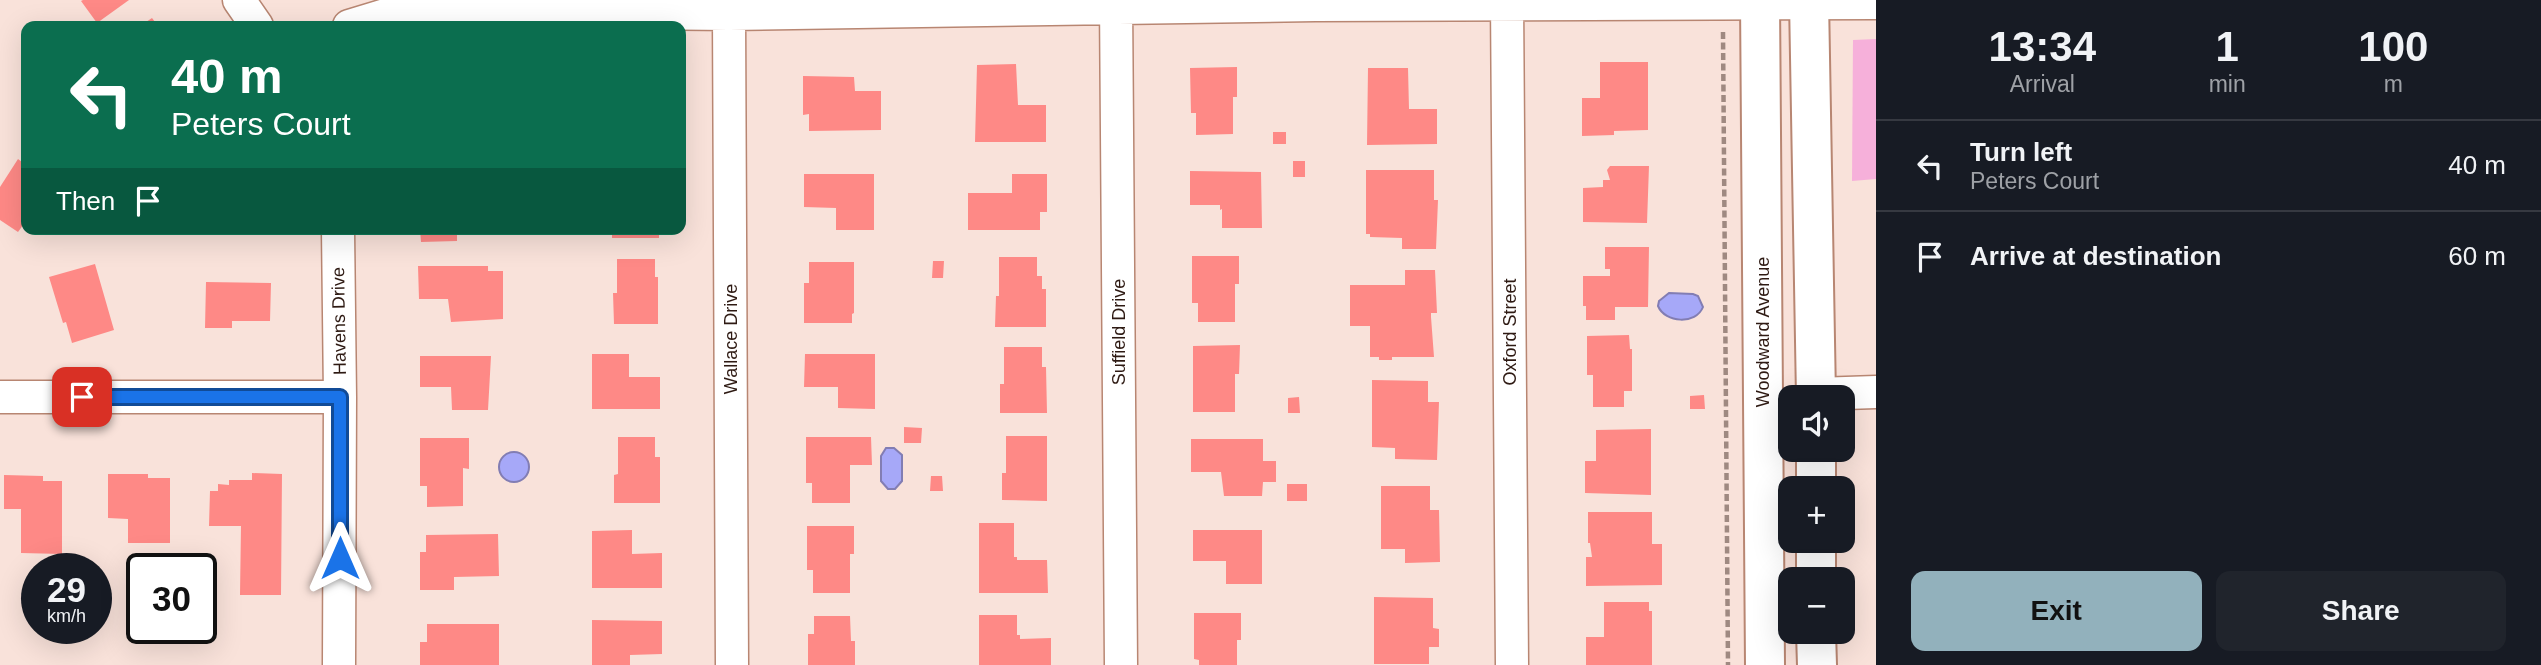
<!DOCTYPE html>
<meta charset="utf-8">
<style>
:root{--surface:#171b24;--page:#20242c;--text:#f1f3f6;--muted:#9ea1a6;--line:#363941;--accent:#92b1bc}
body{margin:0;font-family:Helvetica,sans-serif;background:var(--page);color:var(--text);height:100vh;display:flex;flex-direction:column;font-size:26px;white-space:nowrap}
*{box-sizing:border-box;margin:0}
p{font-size:23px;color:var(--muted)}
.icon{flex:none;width:38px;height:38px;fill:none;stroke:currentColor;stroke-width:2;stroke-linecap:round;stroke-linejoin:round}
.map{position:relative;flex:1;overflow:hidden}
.sheet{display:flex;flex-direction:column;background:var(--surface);width:665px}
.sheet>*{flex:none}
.guide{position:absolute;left:21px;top:21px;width:665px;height:214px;border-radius:14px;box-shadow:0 7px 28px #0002;background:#0b6e4f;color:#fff;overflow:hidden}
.buttons{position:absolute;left:1778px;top:385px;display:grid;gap:14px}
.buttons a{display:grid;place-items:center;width:77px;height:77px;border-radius:14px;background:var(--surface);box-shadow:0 7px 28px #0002;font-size:35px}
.speed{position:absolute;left:21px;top:553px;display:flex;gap:14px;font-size:35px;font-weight:700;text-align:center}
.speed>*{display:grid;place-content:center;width:91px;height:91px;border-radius:50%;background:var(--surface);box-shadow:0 7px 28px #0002;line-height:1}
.speed small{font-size:18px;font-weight:400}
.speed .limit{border:4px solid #111;border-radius:10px;background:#fff;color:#111}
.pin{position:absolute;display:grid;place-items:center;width:60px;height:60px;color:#fff;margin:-30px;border-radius:14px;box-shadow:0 4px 10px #0006}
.me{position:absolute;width:77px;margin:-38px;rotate:0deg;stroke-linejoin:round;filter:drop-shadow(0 0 5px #0008)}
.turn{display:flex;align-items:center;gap:24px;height:147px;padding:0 35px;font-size:32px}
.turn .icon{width:91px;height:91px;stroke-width:2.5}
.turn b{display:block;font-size:49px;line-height:60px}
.then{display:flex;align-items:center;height:66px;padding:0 35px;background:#0003;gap:14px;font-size:26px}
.eta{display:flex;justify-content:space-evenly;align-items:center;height:119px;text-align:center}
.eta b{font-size:42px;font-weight:600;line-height:49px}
.action{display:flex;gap:14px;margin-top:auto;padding:14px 35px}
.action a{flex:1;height:80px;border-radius:14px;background:var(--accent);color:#111;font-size:28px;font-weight:600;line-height:80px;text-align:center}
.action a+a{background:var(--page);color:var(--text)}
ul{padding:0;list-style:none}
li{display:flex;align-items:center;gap:21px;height:91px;padding:0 35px;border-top:2px solid var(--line)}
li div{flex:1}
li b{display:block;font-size:26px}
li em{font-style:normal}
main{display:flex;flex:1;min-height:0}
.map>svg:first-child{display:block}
</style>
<main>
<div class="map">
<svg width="1876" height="665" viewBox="0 0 1876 665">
<rect width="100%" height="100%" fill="#f9e2da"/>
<path fill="#f6b0da" d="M1876,39V179L1852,181L1853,40Z"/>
<path fill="#a6a8f8" stroke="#827db3" stroke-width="2" d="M1669,293L1693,294L1698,296L1703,307C1696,325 1665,323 1658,306L1659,301Z
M886,448H894L902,455V481L895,489H888L881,481V456Z
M499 467a15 15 0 1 1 30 0a15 15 0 1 1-30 0Z"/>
<path fill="#fe8986" d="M83,0H129L97,23L81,1Z
M152,18L158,26H140Z
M1600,62H1648V130L1614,131V135L1582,136V98H1600Z
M1016,64L1018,105H1046V142H975L977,65Z
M1237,67V97H1233V134L1196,135V113H1191L1190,68Z
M1368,68H1408L1409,109H1437V144L1367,145Z
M803,76L854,77L855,91H881V130L809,131V114L803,115Z
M1273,132H1286V144H1273Z
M18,159L26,165V221L18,232L0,220V187Z
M1293,161H1305V177H1293Z
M1610,166H1649L1647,223L1583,222V188L1603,187V180H1610L1607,170Z
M1366,170H1434V200H1438L1436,249H1402V238L1370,237V234H1366Z
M1190,171L1261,172L1262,228H1222V209L1220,210V205H1190Z
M804,174H874V230H836V208L804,207Z
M1012,174H1047V212H1040V230H968V193H1012Z
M420,229H457V241L421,242Z
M612,229H659V238H612Z
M1605,247H1649L1648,307H1615V320H1586V306H1583V276H1610V269H1605Z
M1192,256H1239V284H1235V322H1198V303H1192Z
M999,257H1037V276H1042V289H1046V327H995L996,296H999Z
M617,259H655V277H658V324H614L613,293H617Z
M933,261H944L943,278H932Z
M809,262H854V313L852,314V323H804V283H809Z
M95,264L114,330L72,343L66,322L63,323L49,277Z
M418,266H488V271H503V319L451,322L448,299H419Z
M1405,270H1435L1437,313H1431V317L1434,357H1392V360H1379V357H1370V326H1350V285H1405Z
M206,282L271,283L270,321H232V328H205Z
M1629,335L1630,349H1632V391H1624V407H1593V375H1587V336Z
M1240,345L1239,374H1235V412H1193V346Z
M1004,347H1042V367H1046L1047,413H1000V384H1004Z
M592,354H629V377H660V409H592Z
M805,354H875V409L838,408V387H804Z
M420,356H491L488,410H452L451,387H420Z
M1372,380L1428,381V402H1439L1437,460L1395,459V448L1372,447Z
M1704,395L1705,409H1690V396Z
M1299,397L1300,413H1288V398Z
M904,427L922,428L921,443H904Z
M1651,429V495L1585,493V461H1596V430Z
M1006,436H1047V501L1002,500V473H1006Z
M618,437H655V457H660V503H614V475L618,474Z
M806,437H871L872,465H850V503H812V483H806Z
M420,438H469V469L463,468V506L427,507V486H420Z
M1191,439H1263V461H1276V482H1263L1262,496H1224L1221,472H1191Z
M252,473L282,474L281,595H240L241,526H209L210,491H218V484L229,485V480H252Z
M108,474H148V478H170V543H128V519L108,518Z
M4,475L43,476V481H62V554L21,553V509H4Z
M931,476H942L943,491H930Z
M1287,484H1307V501H1287Z
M1381,486H1430V510H1439L1440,562L1405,563V549H1381Z
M1588,512H1652V544H1662V585L1586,586V557H1592L1590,543H1588Z
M979,523H1014V557H1017V560H1047L1048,593H979Z
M807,526H854V554H850V593H813V570H807Z
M632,530V554L662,553V588H592V531Z
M1193,530H1262V584H1226V561H1193Z
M498,534L499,576L454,577V590H420V552H426V535Z
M1374,597L1433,598V628L1439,629V647H1429V664H1374Z
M1604,602H1649V611H1652V665H1586V637H1604Z
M1194,613H1241V640H1237V665H1199V660L1194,659Z
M979,615H1017V635H1020V639L1051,638V665H979Z
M814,616H850L851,641H855V665H808V634H814Z
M592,620L662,621V654L630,655V665H592Z
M427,624H499V665H420V642H427Z"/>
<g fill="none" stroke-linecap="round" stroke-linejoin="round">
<defs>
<path id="street" d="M239,0L257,26
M1116,0L1121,665
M1507,0L1512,665
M729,14L732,665
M349,26L392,13L418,11L729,14L1315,5L1876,3
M338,229L340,397L339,665
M1816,394L1876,392
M0,397H340"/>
<path id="secondary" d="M1760,0L1765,665
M1809,0L1816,397
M1816,450V488
M1816,541V579
M1816,632L1817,665"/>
</defs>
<use href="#street" stroke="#b88672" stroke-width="35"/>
<use href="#secondary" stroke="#b88672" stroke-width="42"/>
<path stroke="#9f8981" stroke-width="4.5" stroke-dasharray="7 3.5" stroke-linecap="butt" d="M1723,32L1728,665"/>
<use href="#street" stroke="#fff" stroke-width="32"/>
<use href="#secondary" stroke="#fff" stroke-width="38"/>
</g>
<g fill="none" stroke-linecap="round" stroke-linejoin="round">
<defs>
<path id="route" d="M82,397H340V558"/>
</defs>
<use href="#route" stroke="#114b97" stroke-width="18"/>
<use href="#route" stroke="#1a73e8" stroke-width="12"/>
</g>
<g text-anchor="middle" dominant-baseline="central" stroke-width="5" stroke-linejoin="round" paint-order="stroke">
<g font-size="18" fill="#2e1a13" stroke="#fff">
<text transform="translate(339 321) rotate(-91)">Havens Drive</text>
<text transform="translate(1119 332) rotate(-90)">Suffield Drive</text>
<text transform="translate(1510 332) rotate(-90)">Oxford Street</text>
<text transform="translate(1763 332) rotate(-90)">Woodward Avenue</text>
<text transform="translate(731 339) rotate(-90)">Wallace Drive</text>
</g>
</g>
</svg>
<div class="buttons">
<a><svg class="icon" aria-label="sound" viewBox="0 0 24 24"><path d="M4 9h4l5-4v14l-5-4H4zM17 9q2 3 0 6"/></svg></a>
<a>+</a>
<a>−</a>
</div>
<div class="speed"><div>29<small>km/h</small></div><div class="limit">30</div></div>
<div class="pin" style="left:82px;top:397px;background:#d93025"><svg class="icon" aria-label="arrive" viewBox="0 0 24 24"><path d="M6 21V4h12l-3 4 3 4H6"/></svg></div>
<svg class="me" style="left:340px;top:558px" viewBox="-20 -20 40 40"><path d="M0-17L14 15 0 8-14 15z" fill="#1a73e8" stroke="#fff" stroke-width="4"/></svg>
<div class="guide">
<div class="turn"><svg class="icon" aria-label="left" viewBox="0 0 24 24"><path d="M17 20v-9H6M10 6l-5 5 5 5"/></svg><div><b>40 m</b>Peters Court</div></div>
<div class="then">Then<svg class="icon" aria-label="arrive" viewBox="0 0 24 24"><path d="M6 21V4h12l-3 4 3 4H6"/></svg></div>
</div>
</div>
<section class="sheet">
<div class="eta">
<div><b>13:34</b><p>Arrival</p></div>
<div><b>1</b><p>min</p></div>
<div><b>100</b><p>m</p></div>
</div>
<ul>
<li><svg class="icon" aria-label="left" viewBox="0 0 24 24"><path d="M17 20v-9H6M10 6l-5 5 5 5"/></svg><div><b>Turn left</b><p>Peters Court</p></div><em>40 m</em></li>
<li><svg class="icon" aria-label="arrive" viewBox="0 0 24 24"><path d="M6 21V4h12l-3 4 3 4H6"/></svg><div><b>Arrive at destination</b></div><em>60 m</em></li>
</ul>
<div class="action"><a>Exit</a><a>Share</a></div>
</section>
</main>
